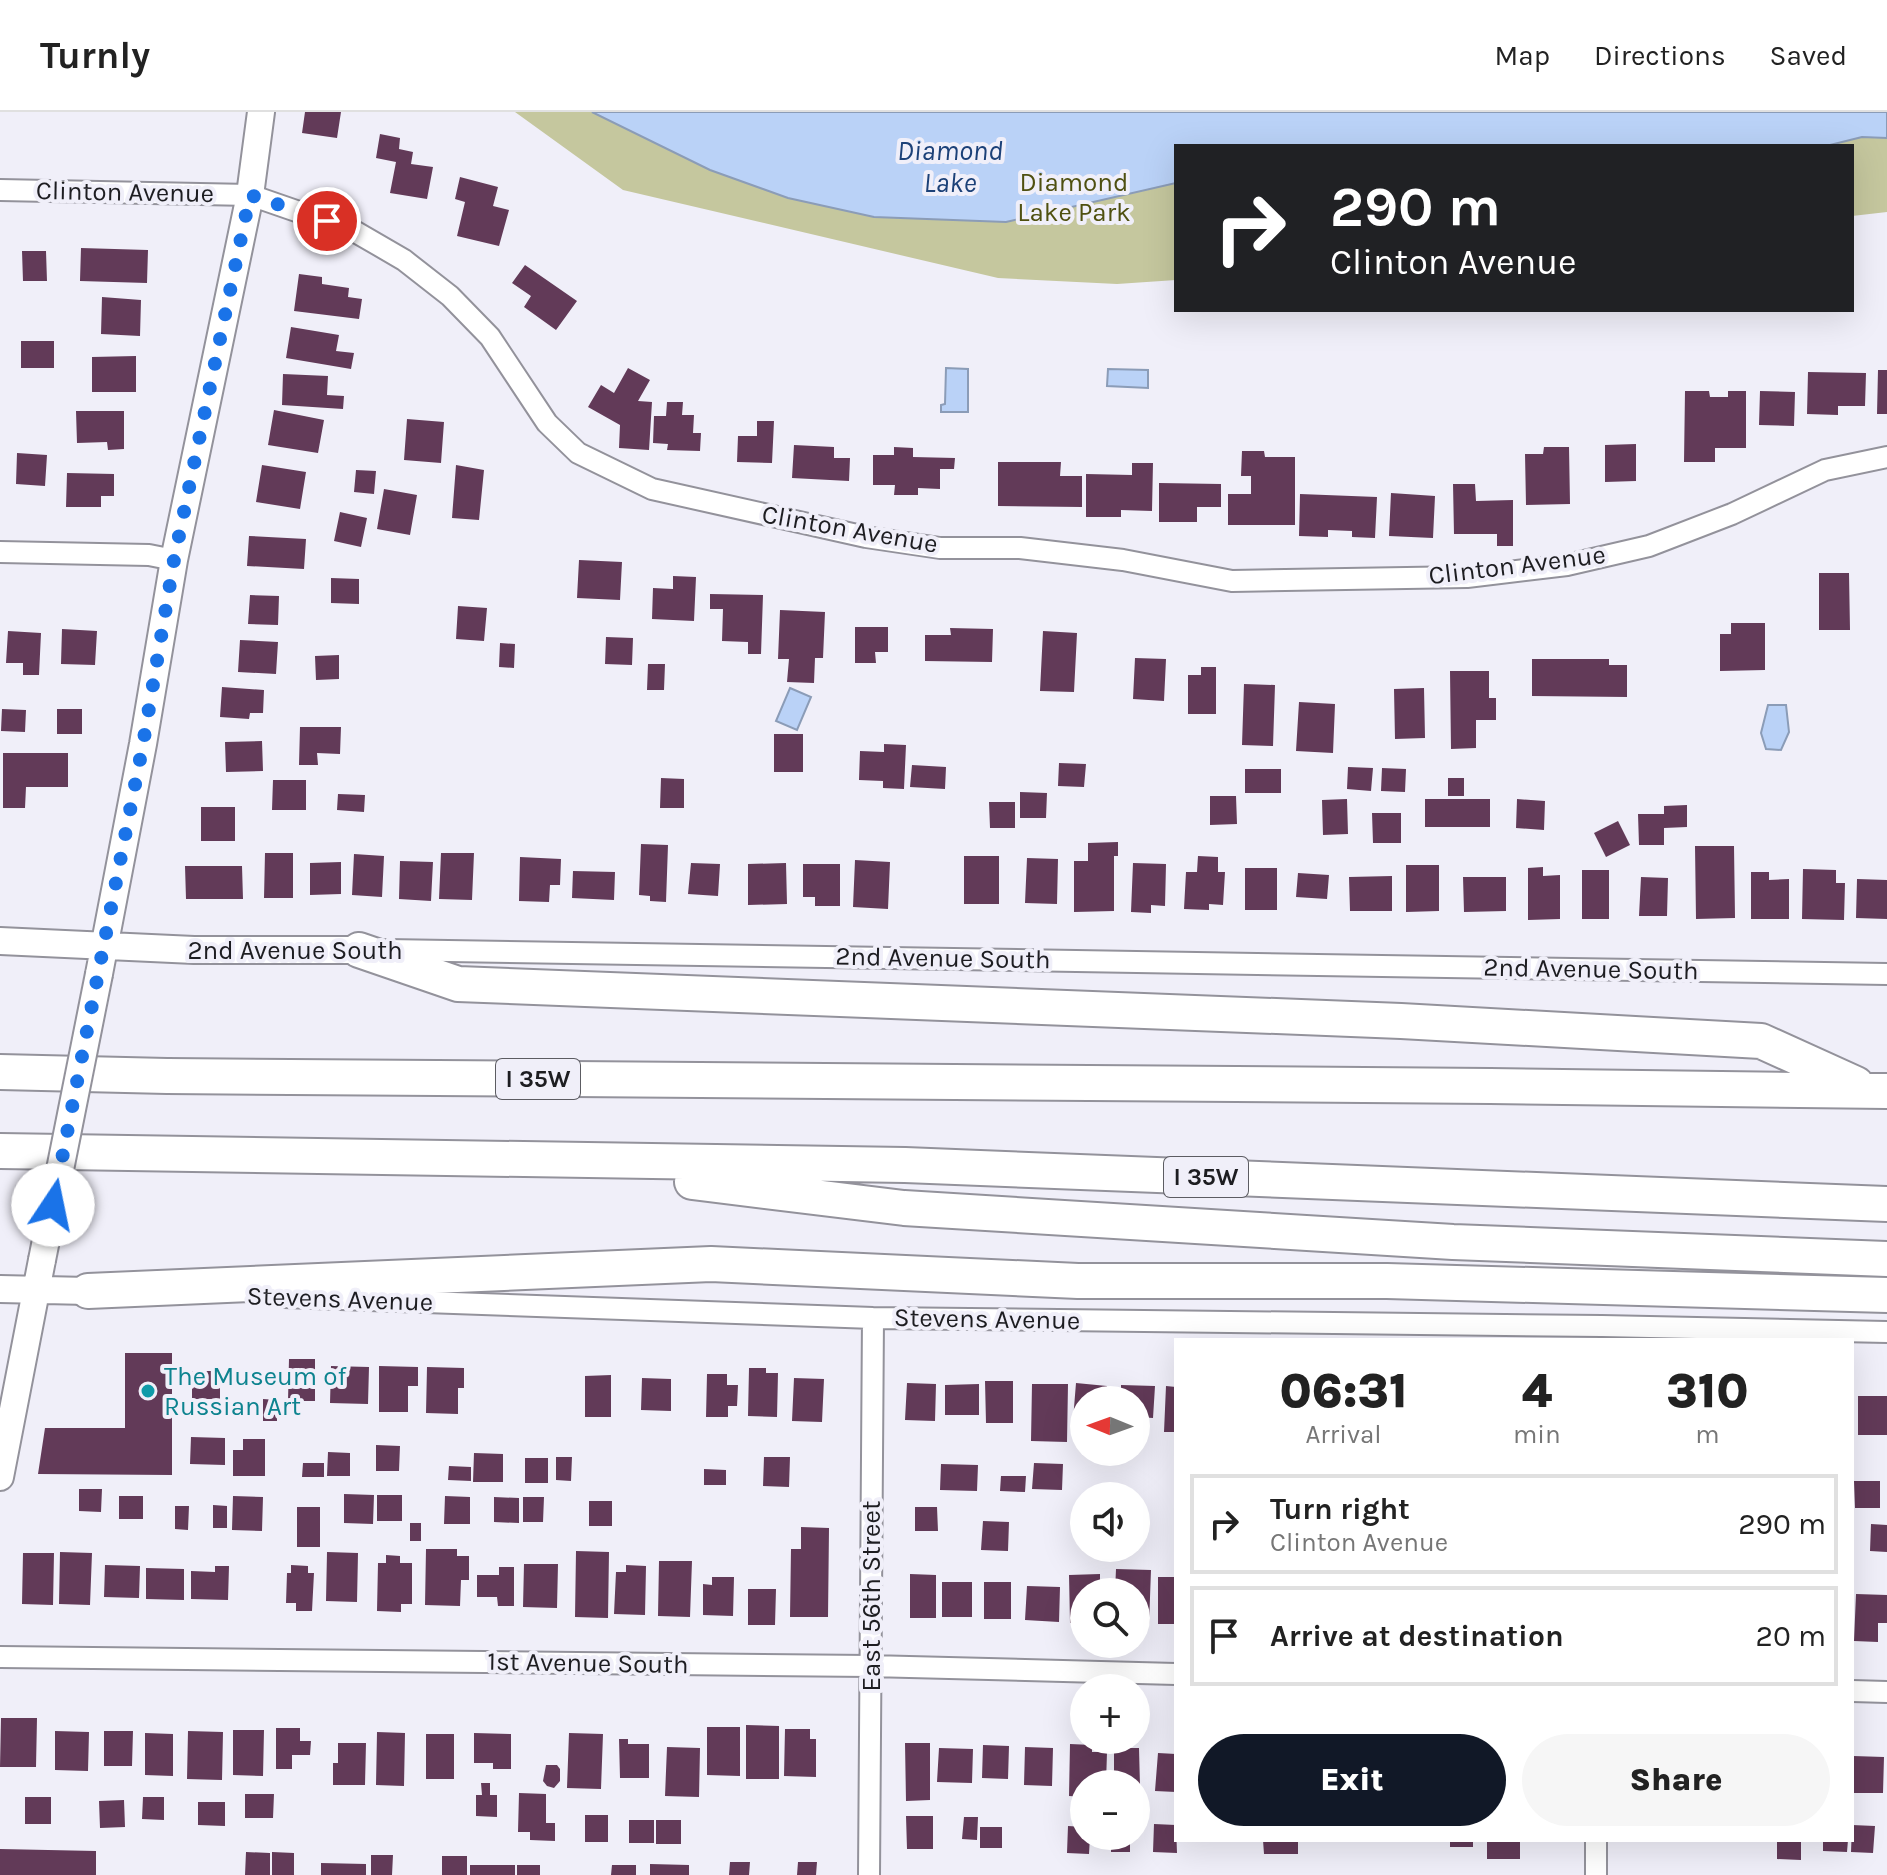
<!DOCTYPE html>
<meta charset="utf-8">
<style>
:root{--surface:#fff;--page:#f6f6f6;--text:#222;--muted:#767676;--line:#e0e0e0;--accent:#111827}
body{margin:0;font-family:Karla,sans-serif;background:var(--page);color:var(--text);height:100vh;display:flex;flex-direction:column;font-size:30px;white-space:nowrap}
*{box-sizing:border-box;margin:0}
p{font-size:26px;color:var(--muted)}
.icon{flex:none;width:44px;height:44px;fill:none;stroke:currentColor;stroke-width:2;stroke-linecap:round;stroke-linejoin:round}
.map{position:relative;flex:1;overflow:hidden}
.sheet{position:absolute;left:1174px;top:1226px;width:680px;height:504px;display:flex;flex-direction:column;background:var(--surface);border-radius:0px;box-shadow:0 8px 32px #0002}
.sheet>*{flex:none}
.banner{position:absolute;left:1174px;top:32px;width:680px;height:168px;border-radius:0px;box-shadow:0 8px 32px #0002;background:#202124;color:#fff;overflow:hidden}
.needle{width:52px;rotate:271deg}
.fabs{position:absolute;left:1070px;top:1274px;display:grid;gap:16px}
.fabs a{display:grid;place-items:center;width:80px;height:80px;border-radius:50%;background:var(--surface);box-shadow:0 8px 32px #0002;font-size:40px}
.pin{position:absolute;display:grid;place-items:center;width:68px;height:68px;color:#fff;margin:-34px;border:4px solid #fff;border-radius:50%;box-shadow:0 2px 8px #0007}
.me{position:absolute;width:88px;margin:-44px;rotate:11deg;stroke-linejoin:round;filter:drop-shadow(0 0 6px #0008)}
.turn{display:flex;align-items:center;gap:28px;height:168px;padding:0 24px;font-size:36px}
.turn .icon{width:104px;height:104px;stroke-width:2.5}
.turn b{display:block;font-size:56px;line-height:68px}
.eta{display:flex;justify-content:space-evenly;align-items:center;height:136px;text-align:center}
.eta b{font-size:48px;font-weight:800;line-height:56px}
.action{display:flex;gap:16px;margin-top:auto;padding:16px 24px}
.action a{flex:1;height:92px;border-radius:48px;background:var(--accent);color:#fff;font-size:32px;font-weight:800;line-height:92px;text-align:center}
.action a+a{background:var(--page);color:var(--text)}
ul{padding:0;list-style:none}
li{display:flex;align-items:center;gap:24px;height:100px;margin:0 16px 12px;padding:0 8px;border:4px solid var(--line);border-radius:0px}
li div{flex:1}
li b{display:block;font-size:30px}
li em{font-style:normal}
header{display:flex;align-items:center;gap:48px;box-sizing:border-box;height:112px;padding:0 40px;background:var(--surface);border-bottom:2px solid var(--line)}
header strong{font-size:38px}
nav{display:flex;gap:44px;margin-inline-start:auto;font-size:28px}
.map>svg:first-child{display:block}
</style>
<header>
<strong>Turnly</strong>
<nav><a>Map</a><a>Directions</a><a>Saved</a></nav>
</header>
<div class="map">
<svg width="1887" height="1763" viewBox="0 0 1887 1763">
<rect width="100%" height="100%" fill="#f0eff9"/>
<path fill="#c5c79e" d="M515,0H1887V100L1852,104V34H1176V168L1117,172L998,166L623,78Z"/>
<path fill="#bad2f7" stroke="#8b9cb7" stroke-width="2" d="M592,0H1887V26L1862,25L1826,34H1176V71L1006,110L874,105L788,86L710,58Z
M946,256L968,257V300H941V293L945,292Z
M1108,257L1148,258V276L1107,274Z
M790,576L811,585L797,618L776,609Z
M1768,593H1786L1789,620L1781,638L1766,637L1761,621Z"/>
<path fill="#623a58" d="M305,0H341L337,26L302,21Z
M380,22L400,26L399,37L413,40L411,52L433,55L427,87L390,81L396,50L376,46Z
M460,65L498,75L493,94L509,98L499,134L457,124L465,90L455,87Z
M81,136L148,138L147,171L80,169Z
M22,139H46L47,169H23Z
M525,153L577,189L556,218L524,195L531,184L512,171Z
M299,162L322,165V172L349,176L348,185L362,187L359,207L294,199Z
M102,185L141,188L140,224L101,222Z
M291,215L339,223L336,239L354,241L351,257L286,246Z
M21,229H54V256H21Z
M136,244V280H92V245Z
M628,256L650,268L638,289L652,290L649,338L619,336L620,313L588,295L601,273L614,281Z
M1878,258H1887V302H1877Z
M1808,260L1866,261L1865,294H1838V303L1807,302Z
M283,262L328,264L327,283L344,284L343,297L282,293Z
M1685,279H1709L1710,285H1728V279H1746V336H1715V350H1684Z
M1760,279L1795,280L1794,314L1759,313Z
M667,290H683L682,303H694L693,321H701L700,339L667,338L668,332L653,331L654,304H666Z
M274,298L324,308L318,341L268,333Z
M76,299H124V337L108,338L107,330L77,331Z
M407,307L444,310L441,351L404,348Z
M757,309H774L772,351L737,350L738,324H757Z
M1636,332V369L1605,370V333Z
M794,333L834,335V346H850L849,369L792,366Z
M894,335L913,336V345L955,346L954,357H940V377L918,376V383H894L895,373H873V343H894Z
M1544,335H1569L1570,392L1526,393L1525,342H1543Z
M1242,339H1264L1265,345H1295V413H1228V382H1251V364H1241Z
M17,341L47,343L45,374L16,372Z
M998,350H1061L1060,364H1082V395L998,394Z
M1132,351H1153L1152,399L1121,398V405H1086V362L1132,363Z
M262,353L306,360L300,397L256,390Z
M456,353L484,358L479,408L452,406Z
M356,358L376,359L374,382L354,380Z
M67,361L114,362V384H101V395H66Z
M1159,371L1221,372V395H1197V410H1159Z
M1453,372H1475L1476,389L1513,388V434H1497V422H1454Z
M384,377L417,383L410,423L377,417Z
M1391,381L1435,384L1433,426L1389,424Z
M1300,382L1377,385L1375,426L1352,425V419L1328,418V425L1299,424Z
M340,400L367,406L361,435L334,429Z
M249,424L306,427L304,457L247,454Z
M579,448L622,450L620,488L577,486Z
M1819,461H1849L1850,518H1819Z
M673,464L696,465L694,509L652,507L653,476L673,477Z
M331,466L359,467V492L331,491Z
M710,482L763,483L761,542H748V530L722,529L723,497H710Z
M250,483L279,484L278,513L248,512Z
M458,494L487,496L484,529L456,527Z
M780,498L825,500L823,546H815L814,571L787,570L789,547H778Z
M1731,511H1765V558L1720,559V522H1731Z
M855,515H888V540H875L876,551H855Z
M950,516L993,517L992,550L925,549V523H951Z
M62,517L97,519L95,553L61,552Z
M8,519L41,521L39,563H23V551H6Z
M1043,519L1077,521L1074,580L1040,579Z
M606,525L633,526L632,553L605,552Z
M240,528L278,530L276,562L238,560Z
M500,531L515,532L514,556L499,555Z
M339,543V567L316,568L315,544Z
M1135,546L1166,547L1164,589L1133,587Z
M1532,547H1609V553H1627V585L1532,584Z
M648,552H665L664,578H647Z
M1201,555H1216V602H1188V563H1201Z
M1450,559H1489V586H1496V608H1476V636L1451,637Z
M1244,572L1275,573L1273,634L1242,633Z
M222,575L264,578L263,601H250L249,607L220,605Z
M1424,576L1425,626L1395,627L1394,577Z
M1299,590L1335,592L1333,641L1296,639Z
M2,597L26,598L25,620L1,619Z
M57,597H82V622H57Z
M300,615H341L340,642L317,641L318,653H299Z
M774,622H803V660H774Z
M262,629L263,659L226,660L225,630Z
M884,632L906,633L904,677L883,676V669L859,668L860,639L884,640Z
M3,641H68V675H26L25,696H3Z
M1059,651L1086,652L1084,675L1058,674Z
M912,653L946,655L945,677L910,675Z
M1348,655L1373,656L1371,679L1347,677Z
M1382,656L1406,657L1405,680L1381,679Z
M1245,657H1281V681H1245Z
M661,666L684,667V696H660Z
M1448,666H1464V684H1448Z
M273,668H306V698H272Z
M1020,680L1047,681L1046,706H1020Z
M338,682L365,683L364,700L337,698Z
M1210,684H1236L1237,712L1210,713Z
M1347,687L1348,722L1323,723L1322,688Z
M1425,687H1490V715H1425Z
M1517,687L1545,689L1544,718L1516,716Z
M989,690H1015V716H990Z
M1687,693V715L1664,716V733H1639L1638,702H1664V694Z
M201,695H235V729H201Z
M1372,701H1401V731H1373Z
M1618,709L1630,733L1606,745L1594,721Z
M1118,730V744H1114V799L1074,800V749H1088V731Z
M641,732L668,733L666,790L650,789V784L639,783Z
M1695,734H1734L1735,806L1696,807Z
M265,741H293V786H264Z
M441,741H474L472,788L439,787Z
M354,742L384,744L382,785L352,783Z
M964,744H999V792H964Z
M1198,744L1218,745V760H1225L1223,793L1209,792V798L1184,797L1186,760H1197Z
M520,745L561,747L560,773H550L549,790L519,789Z
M1027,746L1058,747L1057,792L1025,791Z
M855,748L890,750L888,797L853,795Z
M400,749L433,750L431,789L399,787Z
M341,750V782L310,783V751Z
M691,751L720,752L718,784L688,782Z
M786,751L787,792L748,793V752Z
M1133,751L1166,752L1165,794L1151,793V801L1131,800Z
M803,752H840V794H815V785H803Z
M1406,753H1439V799L1406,800Z
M185,754H242L243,787H186Z
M1543,755V764L1560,763V807L1528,808V756Z
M1245,756H1277V798H1245Z
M1803,757L1836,758V771H1845L1844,808L1802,807Z
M1582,758H1609V807H1582Z
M573,759L615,760L614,788L572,786Z
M1751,760H1769V768L1789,767V807H1751Z
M1298,761L1329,763L1327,787L1296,785Z
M1392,764V799H1350L1349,765Z
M1463,765H1506V799L1464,800Z
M1641,765L1668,766L1667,804H1639Z
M1857,767L1887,768V807L1856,806Z
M125,1241H172V1363L38,1362L45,1316H125Z
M289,1247H315V1289H288Z
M331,1254L369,1255L368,1292L330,1291Z
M379,1254L418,1255V1274H408V1300H379Z
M427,1255L464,1256V1276H458V1302L426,1301Z
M749,1256H766V1261H778L777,1305L748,1304Z
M192,1259H220V1287H192Z
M707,1262H727V1273H738L737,1294H728V1305H706Z
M611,1263V1305H585V1264Z
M642,1266L671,1267V1299L641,1298Z
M794,1266L824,1267L822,1310L792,1309Z
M985,1269H1013V1311H986Z
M907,1271L936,1272L935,1309L905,1308Z
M1076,1271L1107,1274L1106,1288H1084V1309L1073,1308Z
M979,1272V1303H945V1273Z
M1032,1272H1068L1067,1330L1031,1329Z
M1121,1273L1155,1274L1153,1306L1136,1305V1288H1121Z
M1166,1274L1176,1275V1320H1164Z
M1858,1284H1887V1323H1858Z
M263,1287L277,1288V1309H263Z
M191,1325L225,1326V1353L190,1352Z
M243,1327H265V1364H233V1338H243Z
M376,1333L400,1334L399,1359H376Z
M328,1340L350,1341V1364H327Z
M474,1341L503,1342V1370H473Z
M556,1345H572L571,1369L556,1368Z
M764,1345H790L789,1375L763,1374Z
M525,1346H548V1371H525Z
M303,1351H324V1365H302Z
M1034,1351L1063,1352L1062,1378L1032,1377Z
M941,1352L978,1353L977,1379L940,1378Z
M449,1354L471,1355V1369L448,1368Z
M704,1357L726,1358V1373H704Z
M1001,1364H1026L1025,1380L1000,1379Z
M1854,1369H1880V1396H1855Z
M79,1377H102L101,1400L79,1399Z
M344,1382L374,1383L373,1412L344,1411Z
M377,1383H402V1409H377Z
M119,1384H143V1407H119Z
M233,1384L263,1385L262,1419L232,1418Z
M445,1384L470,1385V1412H444Z
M494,1385L519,1386V1411L494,1410Z
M523,1385H544L543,1410H523Z
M589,1389H612V1414H589Z
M213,1393L227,1394V1416H213Z
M175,1394H189L188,1418L175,1417Z
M297,1395H320V1435H297Z
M915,1395H937L938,1419H915Z
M983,1409L1009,1410L1008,1439L981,1438Z
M410,1411H421V1429H410Z
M1871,1412L1887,1413V1440L1870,1439Z
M801,1415L829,1416L828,1505H790L791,1437H801Z
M426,1437H457V1444H469V1468H461L460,1494L425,1493Z
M576,1439L609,1440L608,1506L575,1505Z
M60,1440L92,1441L90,1493L59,1492Z
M327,1440L358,1441L357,1490L326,1489Z
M23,1441H54L53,1493L22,1492Z
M386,1443L400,1444V1451H412V1492H401V1500L377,1499L378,1451H386Z
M659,1449H692L690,1505L658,1504Z
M524,1452H558L557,1496L523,1495Z
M105,1453L140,1454L139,1486L104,1485Z
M291,1453L308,1454V1461H314L312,1499H296V1491H286L287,1461H291Z
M626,1453L646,1454L645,1503L614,1502L616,1460H626Z
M215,1454H229L228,1488L191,1487V1459L215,1460Z
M499,1455H514V1494H498L497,1485H477V1463H499Z
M146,1456L184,1457V1488L146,1487Z
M1116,1457L1151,1458L1149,1513H1136V1480H1115Z
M910,1462L936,1463V1506H910Z
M1100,1462V1480H1084V1510L1070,1511L1069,1463Z
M712,1465H734L733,1504L703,1503V1472L712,1473Z
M1158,1465H1176V1512H1158Z
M942,1470H972V1505H942Z
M984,1470H1011V1507H984Z
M1027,1474L1060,1475L1059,1510L1025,1508Z
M748,1477H776L775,1513H748Z
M1856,1482L1887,1483V1511H1878V1530L1854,1529Z
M1,1606H37L36,1655H0Z
M746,1613L779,1614V1667H746Z
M707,1615H740V1664L707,1663Z
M276,1616H300V1629H311L310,1643H292V1657H276Z
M785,1617H810V1627H816V1665L784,1664Z
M233,1618H264L263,1664L233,1663Z
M55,1619L89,1620L88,1659L55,1658Z
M104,1619H133L132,1654H104Z
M188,1619L223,1620L222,1668L187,1667Z
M377,1620L405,1621L404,1674L376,1673Z
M145,1621L173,1622V1664L145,1663Z
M474,1621L511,1622V1657H493V1651H474Z
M569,1621L603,1622L601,1677L567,1676Z
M426,1622H454V1667H426Z
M619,1627H628V1632H649V1666H620Z
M338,1631H366L365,1673H333V1651H338Z
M905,1631H930V1688L906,1689Z
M1070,1632L1092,1633V1640H1107L1106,1672H1084V1685L1069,1684Z
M983,1633L1009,1634L1008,1667L982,1666Z
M667,1635L700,1636L699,1685L665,1684Z
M1025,1635L1053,1636L1052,1674L1024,1673Z
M939,1636L973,1637L972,1671L937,1670Z
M1114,1636H1139L1140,1674L1114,1672Z
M1158,1641L1176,1642V1680L1155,1679Z
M1853,1644L1884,1645L1883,1681H1853Z
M546,1653H557L560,1657V1669L554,1676L547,1674L543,1669Z
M481,1671H490V1683H497V1705L476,1704V1683H482Z
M519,1681L546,1682V1711H555V1729L530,1728V1720H518Z
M245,1682H274L273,1706H245Z
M25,1685H51V1712H25Z
M143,1685H164V1708L142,1707Z
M124,1688L125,1715L100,1716L99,1689Z
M198,1690H225V1714L198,1713Z
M585,1703H608V1730H585Z
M906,1704H933V1737H907Z
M964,1705H978L977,1728L962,1727Z
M629,1708H654V1731H629Z
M656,1708H681V1732H656Z
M1154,1712L1176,1713L1177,1741L1153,1740Z
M1852,1713L1875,1714L1873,1741L1851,1740Z
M1068,1714L1084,1715V1724H1090L1089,1742L1067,1741Z
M980,1715H1002V1736H980Z
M1111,1724H1130V1740H1111Z
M1263,1728H1298V1742H1264Z
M1450,1728H1473V1735H1450Z
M1487,1728H1520V1747H1487Z
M1777,1728H1801V1748L1777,1747Z
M1823,1728H1848L1847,1740L1823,1739Z
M0,1737L96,1739V1763H0Z
M246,1740L270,1741V1763H245Z
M272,1740L294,1741V1763H272Z
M371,1743H393L392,1763H371Z
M442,1744H467V1763H442Z
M730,1750H750L749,1763H729Z
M798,1750H817L816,1763H797Z
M321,1751L366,1752V1763H321Z
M650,1752L689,1753V1763H650Z
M470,1753H515V1763H470Z
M517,1753H540V1763H517Z
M612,1753H636V1763H611Z"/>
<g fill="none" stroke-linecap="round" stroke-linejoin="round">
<defs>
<path id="street" d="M0,78L250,83L354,119L404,148L450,184L490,225L547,311L578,341L652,377L866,425L940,436H1020L1123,448L1232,469L1467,465L1567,453L1649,434L1732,402L1825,358L1887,345
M0,440L149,443L174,448
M387,838L1887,862
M284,1185L873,1206L1602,1214L1887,1220
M0,1545L870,1554L1176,1562
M1852,1579L1887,1580
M869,1763L873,1206
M1596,1763V1728"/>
<path id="secondary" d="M0,829L194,838H359
M99,862L143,632L174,448L250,83L261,0
M0,1177L88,1179
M0,1365L42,1148"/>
<path id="highway" d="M359,838L458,872L1401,909L1761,929L1856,972
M0,960L167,964L1490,974L1887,979
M0,1039L905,1053L1887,1092
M692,1070L904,1096L1453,1130L1887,1147
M88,1179L711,1152L1078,1169H1387L1887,1183"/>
</defs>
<use href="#street" stroke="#93929b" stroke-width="24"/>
<use href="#secondary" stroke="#93929b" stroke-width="30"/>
<use href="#highway" stroke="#93929b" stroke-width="38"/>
<use href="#street" stroke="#fff" stroke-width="20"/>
<use href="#secondary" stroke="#fff" stroke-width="26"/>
<use href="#highway" stroke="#fff" stroke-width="34"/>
<defs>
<path id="secondary-bridge" d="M42,1148L99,862"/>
</defs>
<use href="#secondary-bridge" stroke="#93929b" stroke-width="30" stroke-linecap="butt"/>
<use href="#secondary-bridge" stroke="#fff" stroke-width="26"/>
</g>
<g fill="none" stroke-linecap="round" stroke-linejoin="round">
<path stroke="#1a73e8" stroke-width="14" stroke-dasharray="0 25.2" d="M53,1093L143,632L174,448L250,83L327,109"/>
</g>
<circle fill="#0f9aa8" stroke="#f0eff9" stroke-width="3" cx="148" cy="1279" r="8"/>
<g text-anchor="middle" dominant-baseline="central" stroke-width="8" stroke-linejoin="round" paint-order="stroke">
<g fill="#f0eff9" stroke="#5c5c62" stroke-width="2">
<rect x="496" y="947" width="84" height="40" rx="6"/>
<rect x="1164" y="1045" width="84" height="40" rx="6"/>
</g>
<g font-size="24" font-weight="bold" fill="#1d1d21">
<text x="538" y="967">I 35W</text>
<text x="1206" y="1065">I 35W</text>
</g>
<g font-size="26" fill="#4f5010" stroke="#f0eff9">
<text x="1074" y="70">Diamond<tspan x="1074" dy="30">Lake Park</tspan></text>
</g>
<g font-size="26" fill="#1d1d21" stroke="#f0eff9">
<text transform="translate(125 80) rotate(1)">Clinton Avenue</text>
<text transform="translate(850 417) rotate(10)">Clinton Avenue</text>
<text transform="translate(1517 453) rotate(-7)">Clinton Avenue</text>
<text x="295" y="838">2nd Avenue South</text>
<text transform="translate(943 846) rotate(1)">2nd Avenue South</text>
<text transform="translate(1591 857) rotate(1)">2nd Avenue South</text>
<text transform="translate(340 1187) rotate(2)">Stevens Avenue</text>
<text transform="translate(987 1207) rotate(1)">Stevens Avenue</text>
<text transform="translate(871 1484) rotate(-90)">East 56th Street</text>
<text transform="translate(588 1551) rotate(1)">1st Avenue South</text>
</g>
<g font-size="26" fill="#0d838f" stroke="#f0eff9" text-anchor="start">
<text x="164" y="1264">The Museum of<tspan x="164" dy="30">Russian Art</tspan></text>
</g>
<g font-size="28" font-style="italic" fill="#1c4178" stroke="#f0eff9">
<text x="950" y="38">Diamond<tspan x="950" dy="32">Lake</tspan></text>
</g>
</g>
</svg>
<div class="fabs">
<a><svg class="needle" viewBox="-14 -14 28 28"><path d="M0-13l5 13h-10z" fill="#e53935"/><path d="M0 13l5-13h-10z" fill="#767676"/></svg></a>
<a><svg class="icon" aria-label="sound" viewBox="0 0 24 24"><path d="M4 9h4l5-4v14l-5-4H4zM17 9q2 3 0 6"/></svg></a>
<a><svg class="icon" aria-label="search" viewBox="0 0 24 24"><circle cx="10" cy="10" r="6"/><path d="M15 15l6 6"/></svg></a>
<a>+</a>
<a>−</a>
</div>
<div class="pin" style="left:327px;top:109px;background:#d93025"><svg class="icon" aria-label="arrive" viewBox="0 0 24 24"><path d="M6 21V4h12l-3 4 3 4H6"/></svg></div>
<svg class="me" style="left:53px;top:1093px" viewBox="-20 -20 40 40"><circle r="19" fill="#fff"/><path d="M0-13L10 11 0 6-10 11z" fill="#1a73e8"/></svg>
<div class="banner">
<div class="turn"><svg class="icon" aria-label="right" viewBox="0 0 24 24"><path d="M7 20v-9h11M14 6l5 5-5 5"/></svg><div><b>290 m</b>Clinton Avenue</div></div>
</div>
<section class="sheet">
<div class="eta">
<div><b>06:31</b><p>Arrival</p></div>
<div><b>4</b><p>min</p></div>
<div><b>310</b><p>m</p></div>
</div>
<ul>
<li><svg class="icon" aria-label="right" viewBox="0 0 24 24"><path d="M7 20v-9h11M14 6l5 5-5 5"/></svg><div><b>Turn right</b><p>Clinton Avenue</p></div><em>290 m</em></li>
<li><svg class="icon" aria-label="arrive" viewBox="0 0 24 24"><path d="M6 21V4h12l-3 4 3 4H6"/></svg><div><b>Arrive at destination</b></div><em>20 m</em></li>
</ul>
<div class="action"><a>Exit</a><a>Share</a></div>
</section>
</div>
